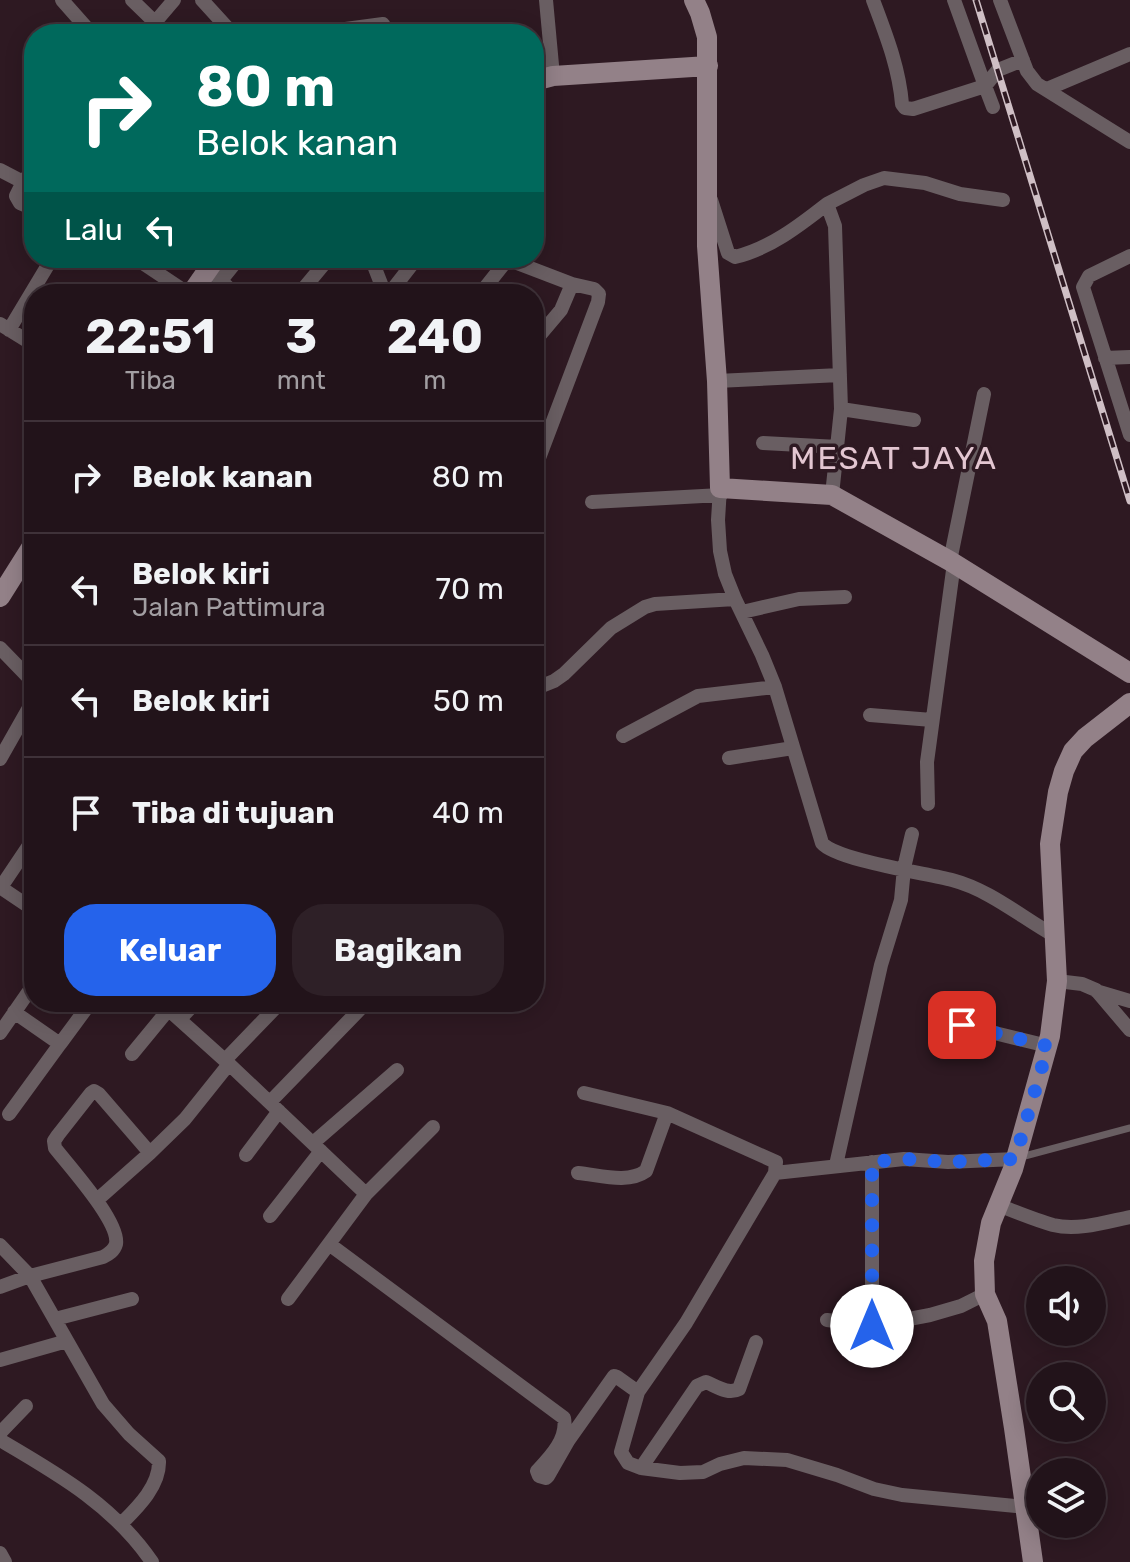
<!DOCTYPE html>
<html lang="id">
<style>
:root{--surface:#22131a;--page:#2e2027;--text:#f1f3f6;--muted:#a29ea2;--line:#3f3239;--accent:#2563eb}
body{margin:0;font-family:Rubik,sans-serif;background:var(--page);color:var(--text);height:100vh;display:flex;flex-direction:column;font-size:30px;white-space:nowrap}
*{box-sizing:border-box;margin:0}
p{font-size:26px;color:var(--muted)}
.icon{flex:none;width:44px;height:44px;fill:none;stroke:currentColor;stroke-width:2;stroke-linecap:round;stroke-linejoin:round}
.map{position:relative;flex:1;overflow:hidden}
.panel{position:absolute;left:24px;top:284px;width:520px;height:728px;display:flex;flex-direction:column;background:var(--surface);border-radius:32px;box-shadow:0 4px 20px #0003,0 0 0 2px var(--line)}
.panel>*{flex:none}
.guide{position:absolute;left:24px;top:24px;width:520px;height:244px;border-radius:32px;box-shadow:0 4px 20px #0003,0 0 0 2px var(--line);background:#00695c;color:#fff;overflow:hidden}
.tools{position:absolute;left:1026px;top:1266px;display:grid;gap:16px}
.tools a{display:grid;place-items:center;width:80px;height:80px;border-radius:50%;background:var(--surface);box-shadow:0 4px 20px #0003,0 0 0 2px var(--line);font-size:40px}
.pin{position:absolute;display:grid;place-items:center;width:68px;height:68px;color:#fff;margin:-34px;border-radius:16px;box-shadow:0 4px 12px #0006}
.me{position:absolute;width:88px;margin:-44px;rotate:0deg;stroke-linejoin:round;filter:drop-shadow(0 0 6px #0008)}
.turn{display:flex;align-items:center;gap:28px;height:168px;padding:0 40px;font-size:36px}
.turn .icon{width:104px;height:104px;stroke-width:2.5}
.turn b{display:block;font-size:56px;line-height:68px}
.then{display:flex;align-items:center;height:76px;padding:0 40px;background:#0003;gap:16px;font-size:30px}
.eta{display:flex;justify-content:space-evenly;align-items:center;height:136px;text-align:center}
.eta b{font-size:48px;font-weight:700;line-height:56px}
.primary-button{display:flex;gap:16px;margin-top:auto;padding:16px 40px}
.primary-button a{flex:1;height:92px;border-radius:32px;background:var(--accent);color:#fff;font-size:32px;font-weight:700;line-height:92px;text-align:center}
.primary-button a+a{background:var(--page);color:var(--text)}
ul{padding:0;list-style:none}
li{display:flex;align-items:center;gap:24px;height:112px;padding:0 40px;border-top:2px solid var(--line)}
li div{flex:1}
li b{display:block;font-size:30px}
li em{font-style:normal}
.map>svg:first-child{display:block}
</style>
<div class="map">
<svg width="1130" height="1562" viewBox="0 0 1130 1562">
<rect width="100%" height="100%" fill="#2e1922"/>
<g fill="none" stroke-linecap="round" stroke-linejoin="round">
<path stroke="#695e62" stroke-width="7" d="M1021,1157L1130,1128"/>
<path stroke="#695e62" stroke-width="14" d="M62,0L92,34
M132,0L167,34
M202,0L233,34
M546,0L553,76
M873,0C886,35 899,67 902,104L905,108L913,109L985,86L993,107
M954,0L985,86L998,70L1023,60
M1000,0L1027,71L1037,84L1130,142
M145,34L174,0
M308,34L383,24
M1047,89L1130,54
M34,168L23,182L16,196L20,203L34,209
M0,170L23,182
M711,200L728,253L735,257C769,249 799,226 827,204L835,226L841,409L832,495
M827,204L864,185L884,178L925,183L960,194L1003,200
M1130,256L1089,276L1083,287L1130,435
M135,258L189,294
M371,258L385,294
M504,258L572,284L561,310L534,342
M209,269L235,294
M222,279L239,258
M299,294L329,258
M389,294L417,258
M480,294L507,260
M0,324L34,345
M9,330L51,260
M1105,358L1130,357
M717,381L840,375
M841,409L914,420
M763,443L838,447
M536,466L598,302L599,294L594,289L572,284
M720,488L718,520L720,551L725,574L735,599L762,655L775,687L822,843C836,860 925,873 952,880C990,890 1021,917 1055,936
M592,502L721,495
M950,561L984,394
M742,612L799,599L845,597
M0,648L34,683
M534,689L554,681L564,674L611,628L645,607L655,604L735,599
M870,715L932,720
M623,736L698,696L775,687
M729,758L793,748
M0,759L34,699
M928,804L927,762L954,563
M0,887L34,910
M1,887L34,838
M1057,981L1082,984L1096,990L1130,1030
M1096,991L1130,1001
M160,1002L229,1064L366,1194
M180,1019L196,1002
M962,1025L1048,1046
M0,1033L34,984
M60,1044L91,1002
M132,1054L169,1009
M225,1060L281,1002
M584,1093L667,1113L776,1162L775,1173L686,1323L638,1392L621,1452L628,1463L641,1468L680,1473L703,1472L720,1464L744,1458L787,1460L837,1475L874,1489L902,1495L1025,1507
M270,1102L364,1005
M9,1114L60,1044L14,1012
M313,1143L397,1070
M246,1155L279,1111
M872,1162V1326
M836,1165L881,965L901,900L904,868L912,834
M578,1173C600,1175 628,1184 646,1171L667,1113
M775,1173L904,1159L948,1162L1015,1159
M97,1200L150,1153
M998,1205C1016,1212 1035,1220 1053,1225C1078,1231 1106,1222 1130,1217
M270,1216L321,1151
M329,1244L564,1418C568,1439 550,1457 537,1471L539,1476L546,1478L548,1476L568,1441L614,1376L617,1377L638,1392
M0,1245L30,1276L103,1404L129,1434L159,1461C160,1486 137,1508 121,1524
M0,1287L30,1276L103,1257C109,1254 114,1251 116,1244C120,1222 69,1166 55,1148L54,1141L58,1135L91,1093L94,1091L99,1094L150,1153L185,1119L229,1064
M288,1299L366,1194L433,1127
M55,1319L132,1299
M827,1320L872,1326L930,1315L961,1306L985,1294
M0,1360L67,1341
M0,1433L26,1406
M0,1440C58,1474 113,1505 152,1562
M641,1468L697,1386L706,1382C716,1386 728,1395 739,1389L756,1342
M0,1553L5,1562"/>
<path stroke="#938188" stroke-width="20" d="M694,0L700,13L707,37V246L717,381L720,488L832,495L950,561L1130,673
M534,81L553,76L708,66
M191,294L216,258
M0,597L34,543
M1033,1562L1014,1428L997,1321L985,1294L984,1261L991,1223L1013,1169L1050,1036L1057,981L1050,844L1058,792L1064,771L1073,751L1085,738L1130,703"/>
<defs>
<path id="rail" d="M976,0L1130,501"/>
</defs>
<use href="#rail" stroke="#cfbfc5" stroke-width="7"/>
<use href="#rail" stroke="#2e1922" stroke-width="4" stroke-dasharray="12" stroke-linecap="butt"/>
</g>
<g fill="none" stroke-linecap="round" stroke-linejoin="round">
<path stroke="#2563eb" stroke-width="14" stroke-dasharray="0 25.2" d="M872,1326V1162L904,1159L948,1162L1015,1159L1048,1046L962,1025"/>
</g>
<g text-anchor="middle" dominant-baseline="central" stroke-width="7" stroke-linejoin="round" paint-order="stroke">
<g font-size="32" letter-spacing="2" fill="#e3c6d1" stroke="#2e1922">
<text x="894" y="458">MESAT JAYA</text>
</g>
</g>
</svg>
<div class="tools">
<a><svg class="icon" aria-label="sound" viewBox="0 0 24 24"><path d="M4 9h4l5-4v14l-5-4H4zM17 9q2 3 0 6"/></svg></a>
<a><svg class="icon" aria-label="search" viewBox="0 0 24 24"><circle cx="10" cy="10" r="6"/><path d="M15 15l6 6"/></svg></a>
<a><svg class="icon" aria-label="layers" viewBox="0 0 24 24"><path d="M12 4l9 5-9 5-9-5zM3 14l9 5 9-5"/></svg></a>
</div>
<div class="pin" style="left:962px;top:1025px;background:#d93025"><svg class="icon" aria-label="arrive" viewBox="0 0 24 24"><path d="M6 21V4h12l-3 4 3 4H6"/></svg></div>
<svg class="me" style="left:872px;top:1326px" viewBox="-20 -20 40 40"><circle r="19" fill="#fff"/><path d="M0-13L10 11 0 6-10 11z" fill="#2563eb"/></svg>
<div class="guide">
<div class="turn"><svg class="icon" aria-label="right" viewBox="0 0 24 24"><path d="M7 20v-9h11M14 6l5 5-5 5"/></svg><div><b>80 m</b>Belok kanan</div></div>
<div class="then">Lalu<svg class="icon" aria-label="left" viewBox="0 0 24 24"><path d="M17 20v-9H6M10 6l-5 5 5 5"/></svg></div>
</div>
<section class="panel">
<div class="eta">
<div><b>22:51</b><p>Tiba</p></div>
<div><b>3</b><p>mnt</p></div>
<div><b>240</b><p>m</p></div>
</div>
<ul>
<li><svg class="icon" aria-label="right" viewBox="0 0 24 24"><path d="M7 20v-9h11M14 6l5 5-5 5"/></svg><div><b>Belok kanan</b></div><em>80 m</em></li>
<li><svg class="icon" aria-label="left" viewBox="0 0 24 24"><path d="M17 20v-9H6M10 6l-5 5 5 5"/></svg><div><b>Belok kiri</b><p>Jalan Pattimura</p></div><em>70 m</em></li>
<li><svg class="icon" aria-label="left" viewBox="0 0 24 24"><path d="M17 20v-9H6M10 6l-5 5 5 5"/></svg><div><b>Belok kiri</b></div><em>50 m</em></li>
<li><svg class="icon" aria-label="arrive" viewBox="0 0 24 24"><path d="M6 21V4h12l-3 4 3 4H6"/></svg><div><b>Tiba di tujuan</b></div><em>40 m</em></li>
</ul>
<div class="primary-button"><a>Keluar</a><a>Bagikan</a></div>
</section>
</div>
